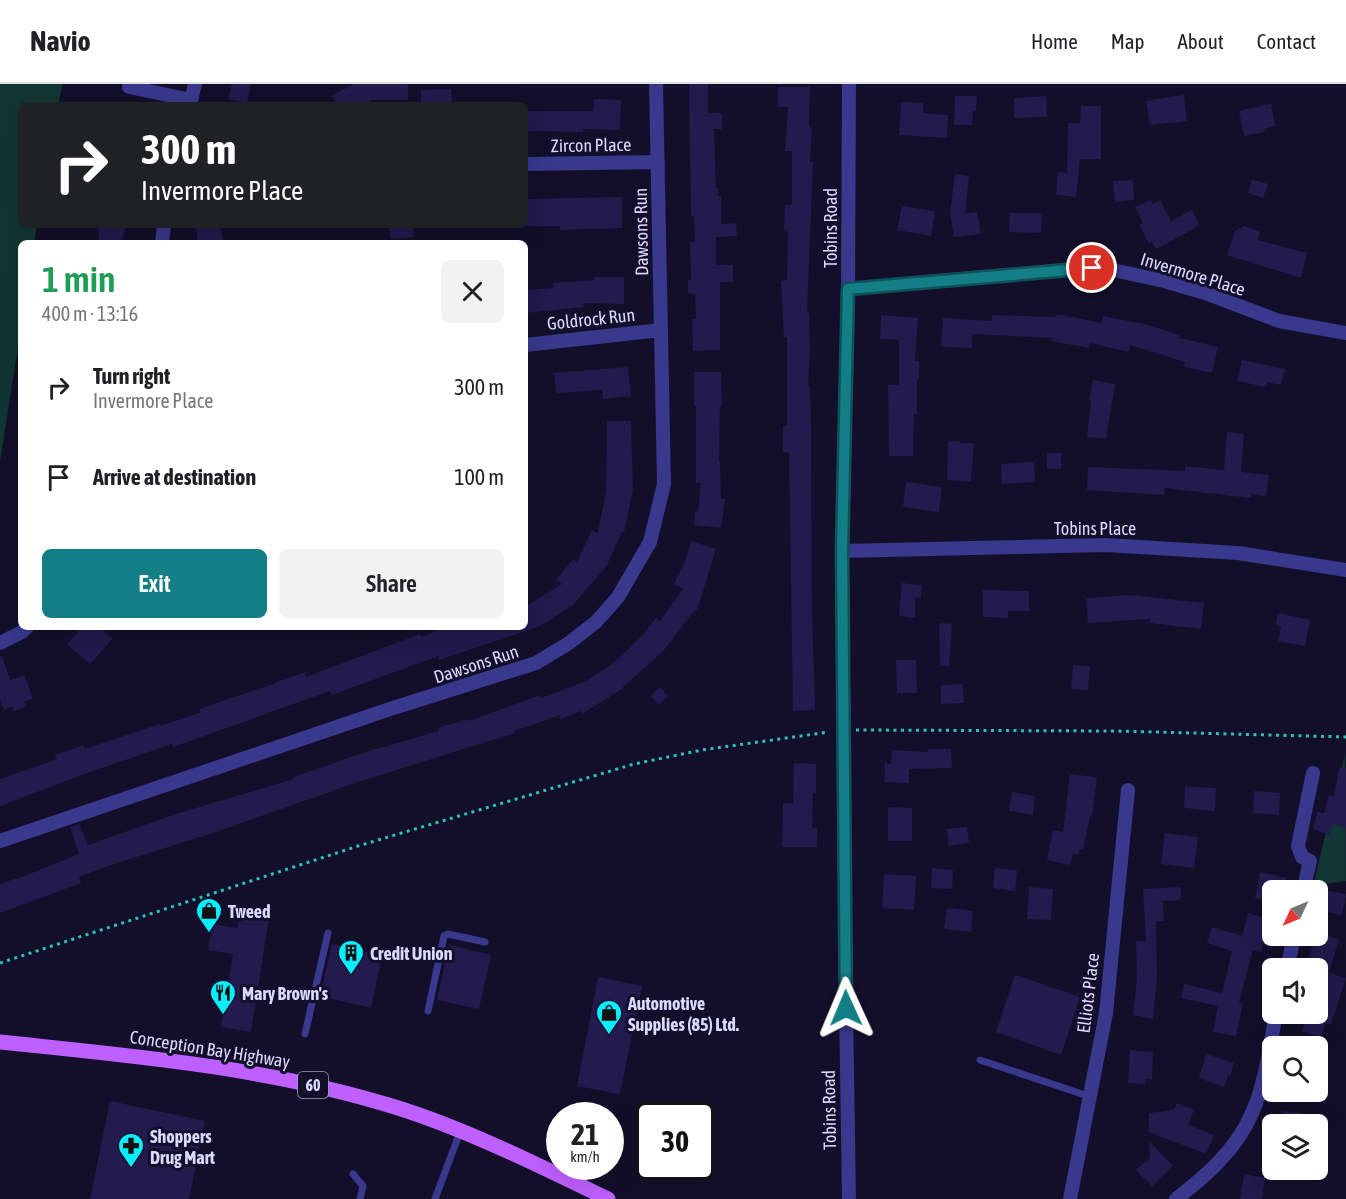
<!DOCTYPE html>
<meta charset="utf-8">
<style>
:root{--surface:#fff;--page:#f2f2f2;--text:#202124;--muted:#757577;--line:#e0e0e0;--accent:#147e87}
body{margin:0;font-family:"Asap Condensed",sans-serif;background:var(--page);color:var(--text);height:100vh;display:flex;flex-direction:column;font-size:22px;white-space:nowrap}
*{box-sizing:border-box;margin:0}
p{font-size:20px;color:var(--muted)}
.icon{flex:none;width:33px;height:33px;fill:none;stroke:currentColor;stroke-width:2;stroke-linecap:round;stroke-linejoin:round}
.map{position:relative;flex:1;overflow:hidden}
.side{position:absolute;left:18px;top:156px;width:510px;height:390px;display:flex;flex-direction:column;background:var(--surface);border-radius:9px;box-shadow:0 6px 24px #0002}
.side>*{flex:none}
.banner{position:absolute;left:18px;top:18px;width:510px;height:126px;border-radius:9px;box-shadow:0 6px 24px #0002;background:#202124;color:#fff;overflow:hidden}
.needle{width:39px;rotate:226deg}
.controls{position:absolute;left:1262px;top:796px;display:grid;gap:12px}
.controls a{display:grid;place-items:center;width:66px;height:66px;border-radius:9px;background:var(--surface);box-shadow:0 6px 24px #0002;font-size:30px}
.speed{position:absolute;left:546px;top:1018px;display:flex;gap:12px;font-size:30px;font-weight:700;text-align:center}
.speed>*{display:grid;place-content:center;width:78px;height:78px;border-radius:50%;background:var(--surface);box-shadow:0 6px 24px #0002;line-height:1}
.speed small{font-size:15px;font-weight:400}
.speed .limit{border:3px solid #111;border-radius:9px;background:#fff;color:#111}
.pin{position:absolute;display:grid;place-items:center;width:51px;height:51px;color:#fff;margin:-26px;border:3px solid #fff;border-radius:50%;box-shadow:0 2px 6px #0007}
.me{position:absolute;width:66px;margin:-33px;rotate:359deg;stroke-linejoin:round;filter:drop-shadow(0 0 4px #0008)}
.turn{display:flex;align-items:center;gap:21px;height:126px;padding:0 24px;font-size:27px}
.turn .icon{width:78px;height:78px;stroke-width:2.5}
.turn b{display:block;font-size:42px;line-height:51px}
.round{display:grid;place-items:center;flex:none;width:63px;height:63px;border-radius:9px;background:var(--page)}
.overview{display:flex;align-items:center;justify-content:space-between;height:102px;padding:0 24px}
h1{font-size:36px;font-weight:600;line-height:45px;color:#1e9e55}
.action{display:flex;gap:12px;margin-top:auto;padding:12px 24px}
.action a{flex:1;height:69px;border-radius:9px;background:var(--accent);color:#fff;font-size:24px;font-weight:600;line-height:69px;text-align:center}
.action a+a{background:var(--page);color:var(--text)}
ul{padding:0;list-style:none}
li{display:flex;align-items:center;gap:18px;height:90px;padding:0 24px}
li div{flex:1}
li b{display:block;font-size:22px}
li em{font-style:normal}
header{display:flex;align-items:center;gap:36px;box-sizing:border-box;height:84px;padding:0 30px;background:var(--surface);border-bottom:2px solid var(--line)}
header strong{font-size:28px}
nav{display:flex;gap:33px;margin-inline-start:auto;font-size:21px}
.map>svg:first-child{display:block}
</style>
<header>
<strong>Navio</strong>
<nav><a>Home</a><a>Map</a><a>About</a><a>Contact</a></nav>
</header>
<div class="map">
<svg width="1346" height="1115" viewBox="0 0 1346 1115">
<rect width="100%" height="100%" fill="#130f2b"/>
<path fill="#123633" d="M0,0H63L58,21H21V141H37L34,159H21V244L0,378Z
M1345,670L1346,797L1313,802Z"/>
<path fill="#231a4d" d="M232,0H251L247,19L228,15Z
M353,0H408V16H372L363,21H338L332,12Z
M689,0H708V29H722V45H714L716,104H718V112H721V140L736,139L737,152L716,153V181H733V198H720V266L693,267L692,235H696L695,210H688V196H691L690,158H695L694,132H691Z
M778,3H810L809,43H812L810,78H813L807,229H809L810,267L808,303H810L811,342L812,523L815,626L793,627L789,369L783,368V342H787V253H784L781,197L787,196L788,146H784L785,121H792V67H785L788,23H778Z
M451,5L452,21H421V6Z
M1184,11L1187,37L1150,41L1146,17Z
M955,12H977L976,27H973L972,41H954Z
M1046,12L1047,33L1014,34V14Z
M594,15L621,16L620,46L583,45V48L525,47V27H593Z
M901,18L923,19V29L948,31L947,54L899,51Z
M1271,20L1275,42L1264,45L1265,48L1244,52L1239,27Z
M1081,22H1101V75H1080L1076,113L1056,111L1058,88L1067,89L1068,39H1080Z
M955,90L969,92L965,130L977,128L981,150L954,153L950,129Z
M1133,96L1134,116L1115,118L1113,97Z
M1252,96L1268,100L1263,114L1248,109Z
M622,113V144L560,146V142H525V115Z
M1150,116L1153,120L1160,116L1171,137L1192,126L1199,140L1196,141L1197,143L1156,165L1152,158L1149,160L1142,146L1139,141L1143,139L1135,123Z
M902,122L935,127L931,152L897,146Z
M1010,129H1042L1041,149L1009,148Z
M98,141H126L121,159H99Z
M196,141H220L223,159H198Z
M389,141H413L414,153L390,155Z
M1244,142L1260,147L1258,156L1307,169L1301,194L1227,171L1235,147Z
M595,193H624V220L583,219L584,223L525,229V206L554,204L553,199L595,196Z
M1057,230L1102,239L1103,232L1148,241L1180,251L1179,254L1218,263L1212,289L1184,283L1185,278L1130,261L1129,268L1090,259L1089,264L1051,257L1052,254L972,250V264L941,263L943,234L992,237V231L1056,233Z
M881,231L918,234L915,277H919V295H917V330H914L913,372H889L888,301H899V256L880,255Z
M1242,276L1285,285L1281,301L1267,298L1266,303L1237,297Z
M628,283L631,312L603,315L602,306L556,309L554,289Z
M694,288H721L722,321H720L719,378H720L721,415H725L721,444L694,441L695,427L698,428L701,399H696V322H694Z
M1093,296L1115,300L1106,355L1087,353L1091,316H1089Z
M607,337H631L633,406L624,448H622L607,481L573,521L540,542L439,576L438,572L332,611L330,607L173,663L172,660L93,687L0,722V695L57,675L55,671L84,661L85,665L160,640L161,642L201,628L200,625L231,614L275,600L274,599L305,588L306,593L420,550L421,553L448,543H525V523L562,500L556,496L573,475L577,478L592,446L598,449L606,407Z
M1227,348L1244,350L1241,388L1269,391L1266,412L1251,410V414L1165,404L1164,411L1087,406L1088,383L1185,387V382L1224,386Z
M960,357L961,359H974L971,398L947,396L948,358Z
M1047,369H1061V385H1047Z
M1034,378L1035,398L1002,400L1001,380Z
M906,398L942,403L939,428L903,423Z
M691,457L716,465L697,527L695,526L664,566L620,606L582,630L581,627L561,635L560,631L514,647L515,649L358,698L213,749L108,782L79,793L81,799L0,829V800L17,794V795L79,770L70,743L79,740L88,761L176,730L294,695L293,693L366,668L439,647L438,644L468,635L469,637L540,611L541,614L584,598L611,581L643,551L656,534L660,537L683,505L674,500L686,475Z
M902,499L922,501L921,514H915V534L899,532Z
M983,506L1029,507V527H1008V534L983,533Z
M1131,511L1204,519L1201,545L1150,539V535L1088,539L1086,514Z
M1278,529L1310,536L1305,562L1278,557L1281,543L1276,541Z
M939,539L952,540L949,582H940Z
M82,543H99L112,555L90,580L67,560Z
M0,572H2L10,596L24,591L33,614L24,618L26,622L14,627L12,622L4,626L0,616Z
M896,576H916L917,609H897Z
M1073,581L1090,582L1088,606L1071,605Z
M963,600L964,619L941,620V601Z
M660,603L668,612L659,621L651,612Z
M928,665H951L952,684L909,685V699L884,698L885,679L891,680L892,666L928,668Z
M794,679L816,680V709H813L812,744H817V763H782L783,719L793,720Z
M1339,684H1346V744L1332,740L1329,751L1313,745L1317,728L1324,729L1329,711L1334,713Z
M1070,690L1097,693L1092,732L1090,731L1083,766L1080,765L1079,771L1073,770L1070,781L1047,776L1053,746L1063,748Z
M1185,702L1216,704L1215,727L1184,724Z
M1254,707L1280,709L1279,731L1253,729Z
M1012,708L1035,712L1033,731L1009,727Z
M888,723L912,724V757H888Z
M967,743L969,759L949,762L947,745Z
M1165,749L1198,753L1194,784L1161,780Z
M932,784L953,786L952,805L931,804Z
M995,784L1017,786L1015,807L993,804Z
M1260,788L1286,794L1283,807H1272V818L1255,815Z
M884,790L916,792L914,826L882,824Z
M1029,803L1053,805L1051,836L1027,835Z
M1181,803V816L1163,817L1164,837H1156L1157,893L1153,935L1133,931L1137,895L1136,857H1146L1143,805Z
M1324,806L1346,810L1342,831L1320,827Z
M947,824L973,827L971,848L944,845Z
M240,829L269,834L251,948L221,943L233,870L208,866L212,840L237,844Z
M1248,829L1270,836L1261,868L1253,866L1239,919H1243L1236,952L1213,948L1218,922L1181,914L1184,900L1222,909L1232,867L1207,859L1212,843L1242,852Z
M1317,849L1339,855L1329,889L1346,894L1331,940L1326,939L1320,954L1302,947L1308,930H1317V883L1307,880Z
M332,860L382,872L371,924L320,912Z
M449,861L491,871L479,925L437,916Z
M1015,891L1080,913L1061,971L996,948Z
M598,893L642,902L620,1010L577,1002Z
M1130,966L1153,968L1152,996L1146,995V1000L1128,999Z
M1206,970L1234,979L1230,992L1228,991L1224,1003L1199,994Z
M110,1017L205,1037L189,1115H90Z
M1177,1019L1194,1026L1188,1041L1214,1051L1206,1070L1149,1048V1029L1174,1026Z
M1283,1027L1328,1033V1041H1281Z
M1149,1057L1173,1082L1152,1102L1136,1086L1150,1074Z
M1244,1090L1265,1094L1262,1115H1240Z"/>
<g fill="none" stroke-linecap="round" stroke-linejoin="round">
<path stroke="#29c4b5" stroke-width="3" stroke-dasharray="3 4.5" stroke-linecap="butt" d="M856,646L1116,647L1346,653
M0,879L358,762L634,680L702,666L829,648"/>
<path stroke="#38388d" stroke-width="7" d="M428,927L444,852L448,850L485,858
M305,950L328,849
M980,976L1091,1013
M353,1090L363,1102L360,1115
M435,1115L460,1048"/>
<path stroke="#38388d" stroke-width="14" d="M849,0L848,205L842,467L845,858L849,1115
M129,3L191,16
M190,21L195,0
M525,80L658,78
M162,159L164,141
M848,205L1076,185H1108L1164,197L1205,209L1279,237L1346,249
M525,261L661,246
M842,467L1106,461L1238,469L1346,486
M0,559L22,548L27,543
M0,757L390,625L536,579L569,559L596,538L618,513L650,458L664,400L656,0
M1303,807L1310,777L1302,773L1298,762L1313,689
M1287,885L1294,852
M1070,1115L1106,929L1128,706
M1176,1115C1206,1092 1237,1065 1252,1029C1265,1001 1270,961 1276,930"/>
<path stroke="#be60ff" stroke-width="15" d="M0,958C132,972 267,983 395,1023C466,1045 540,1082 608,1115"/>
</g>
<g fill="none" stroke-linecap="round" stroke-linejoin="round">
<defs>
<path id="route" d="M846,924L842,467L848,205L1092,184"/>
</defs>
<use href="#route" stroke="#0d5258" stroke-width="15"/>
<use href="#route" stroke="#147e87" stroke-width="10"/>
</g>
<defs>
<symbol id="shop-pin" viewBox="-11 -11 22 30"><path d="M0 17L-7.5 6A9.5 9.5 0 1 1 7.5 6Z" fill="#05efff" stroke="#130f2b"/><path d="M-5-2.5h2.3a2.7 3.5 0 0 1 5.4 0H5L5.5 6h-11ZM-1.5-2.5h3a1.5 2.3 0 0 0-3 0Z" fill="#111"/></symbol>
<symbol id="building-pin" viewBox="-11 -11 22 30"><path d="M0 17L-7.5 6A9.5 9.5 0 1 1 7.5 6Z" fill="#05efff" stroke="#130f2b"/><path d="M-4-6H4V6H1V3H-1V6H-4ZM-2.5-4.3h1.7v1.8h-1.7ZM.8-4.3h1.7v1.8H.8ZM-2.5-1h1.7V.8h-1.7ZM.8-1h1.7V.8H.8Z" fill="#111"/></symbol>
<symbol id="restaurant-pin" viewBox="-11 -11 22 30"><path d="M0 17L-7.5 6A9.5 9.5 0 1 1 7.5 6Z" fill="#05efff" stroke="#130f2b"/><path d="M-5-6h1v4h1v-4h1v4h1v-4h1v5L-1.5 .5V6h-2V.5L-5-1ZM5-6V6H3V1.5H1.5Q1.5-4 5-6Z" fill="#111"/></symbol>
<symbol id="pharmacy-pin" viewBox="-11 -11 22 30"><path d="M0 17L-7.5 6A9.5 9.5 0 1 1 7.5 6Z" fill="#05efff" stroke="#130f2b"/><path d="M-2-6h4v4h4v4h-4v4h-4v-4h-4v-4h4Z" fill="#111"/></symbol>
</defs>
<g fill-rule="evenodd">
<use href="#shop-pin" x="194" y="812" width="30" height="40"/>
<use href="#building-pin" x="336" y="854" width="30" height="40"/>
<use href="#restaurant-pin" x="208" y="894" width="30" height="40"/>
<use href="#shop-pin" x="594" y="914" width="30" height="40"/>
<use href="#pharmacy-pin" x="116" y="1047" width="30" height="40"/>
</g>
<g text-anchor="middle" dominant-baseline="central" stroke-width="6" stroke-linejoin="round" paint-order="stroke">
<rect fill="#130f2b" stroke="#a09cbf" stroke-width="1.5" x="298" y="988" width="30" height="26" rx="4.5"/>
<g font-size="16" font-weight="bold" fill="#dcd9ff">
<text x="313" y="1001">60</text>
</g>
<g font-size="18" fill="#dcd9ff" stroke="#130f2b">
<text transform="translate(591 61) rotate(-1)">Zircon Place</text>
<text transform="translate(830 144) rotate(-90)">Tobins Road</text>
<text transform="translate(641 148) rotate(-91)">Dawsons Run</text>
<text transform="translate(1193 190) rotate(17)">Invermore Place</text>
<text transform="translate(591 235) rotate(-6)">Goldrock Run</text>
<text x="1095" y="444">Tobins Place</text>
<text transform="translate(476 580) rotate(-18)">Dawsons Run</text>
<text transform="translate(1088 909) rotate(-83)">Elliots Place</text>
<text transform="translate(210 965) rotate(9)">Conception Bay Highway</text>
<text transform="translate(829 1026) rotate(-91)">Tobins Road</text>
</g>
<g font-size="18" font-weight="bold" fill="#dcd9ff" stroke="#130f2b" text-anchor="start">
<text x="228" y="827">Tweed</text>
<text x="370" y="869">Credit Union</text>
<text x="242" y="909">Mary Brown's</text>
<text x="628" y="919">Automotive<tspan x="628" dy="21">Supplies (85) Ltd.</tspan></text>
<text x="150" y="1052">Shoppers<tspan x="150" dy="21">Drug Mart</tspan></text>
</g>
</g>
</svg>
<div class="controls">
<a><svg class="needle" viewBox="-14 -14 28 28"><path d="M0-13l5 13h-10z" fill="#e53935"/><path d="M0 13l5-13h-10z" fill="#757577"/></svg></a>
<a><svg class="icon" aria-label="sound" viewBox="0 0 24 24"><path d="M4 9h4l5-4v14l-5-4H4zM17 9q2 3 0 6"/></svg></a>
<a><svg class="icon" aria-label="search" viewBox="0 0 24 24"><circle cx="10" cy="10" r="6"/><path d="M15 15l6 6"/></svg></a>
<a><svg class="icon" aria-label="layers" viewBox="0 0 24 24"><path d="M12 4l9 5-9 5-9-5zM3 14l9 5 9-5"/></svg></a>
</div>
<div class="speed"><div>21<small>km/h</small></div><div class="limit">30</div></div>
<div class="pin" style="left:1092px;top:184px;background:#d93025"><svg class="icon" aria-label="arrive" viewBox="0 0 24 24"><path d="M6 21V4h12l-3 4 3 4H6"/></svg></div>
<svg class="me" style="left:846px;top:924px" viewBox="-20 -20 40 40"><path d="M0-17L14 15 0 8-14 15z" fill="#147e87" stroke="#fff" stroke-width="4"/></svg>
<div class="banner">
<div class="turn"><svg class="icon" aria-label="right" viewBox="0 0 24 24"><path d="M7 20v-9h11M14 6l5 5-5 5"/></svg><div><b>300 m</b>Invermore Place</div></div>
</div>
<section class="side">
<div class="overview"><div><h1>1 min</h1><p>400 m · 13:16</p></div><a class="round"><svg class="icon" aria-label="close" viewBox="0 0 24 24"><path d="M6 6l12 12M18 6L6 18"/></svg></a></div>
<ul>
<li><svg class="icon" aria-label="right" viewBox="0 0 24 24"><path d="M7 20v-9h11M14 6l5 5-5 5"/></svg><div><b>Turn right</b><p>Invermore Place</p></div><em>300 m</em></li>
<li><svg class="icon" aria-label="arrive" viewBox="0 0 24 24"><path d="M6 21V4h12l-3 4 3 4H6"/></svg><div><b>Arrive at destination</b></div><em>100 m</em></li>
</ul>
<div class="action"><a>Exit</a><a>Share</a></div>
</section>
</div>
